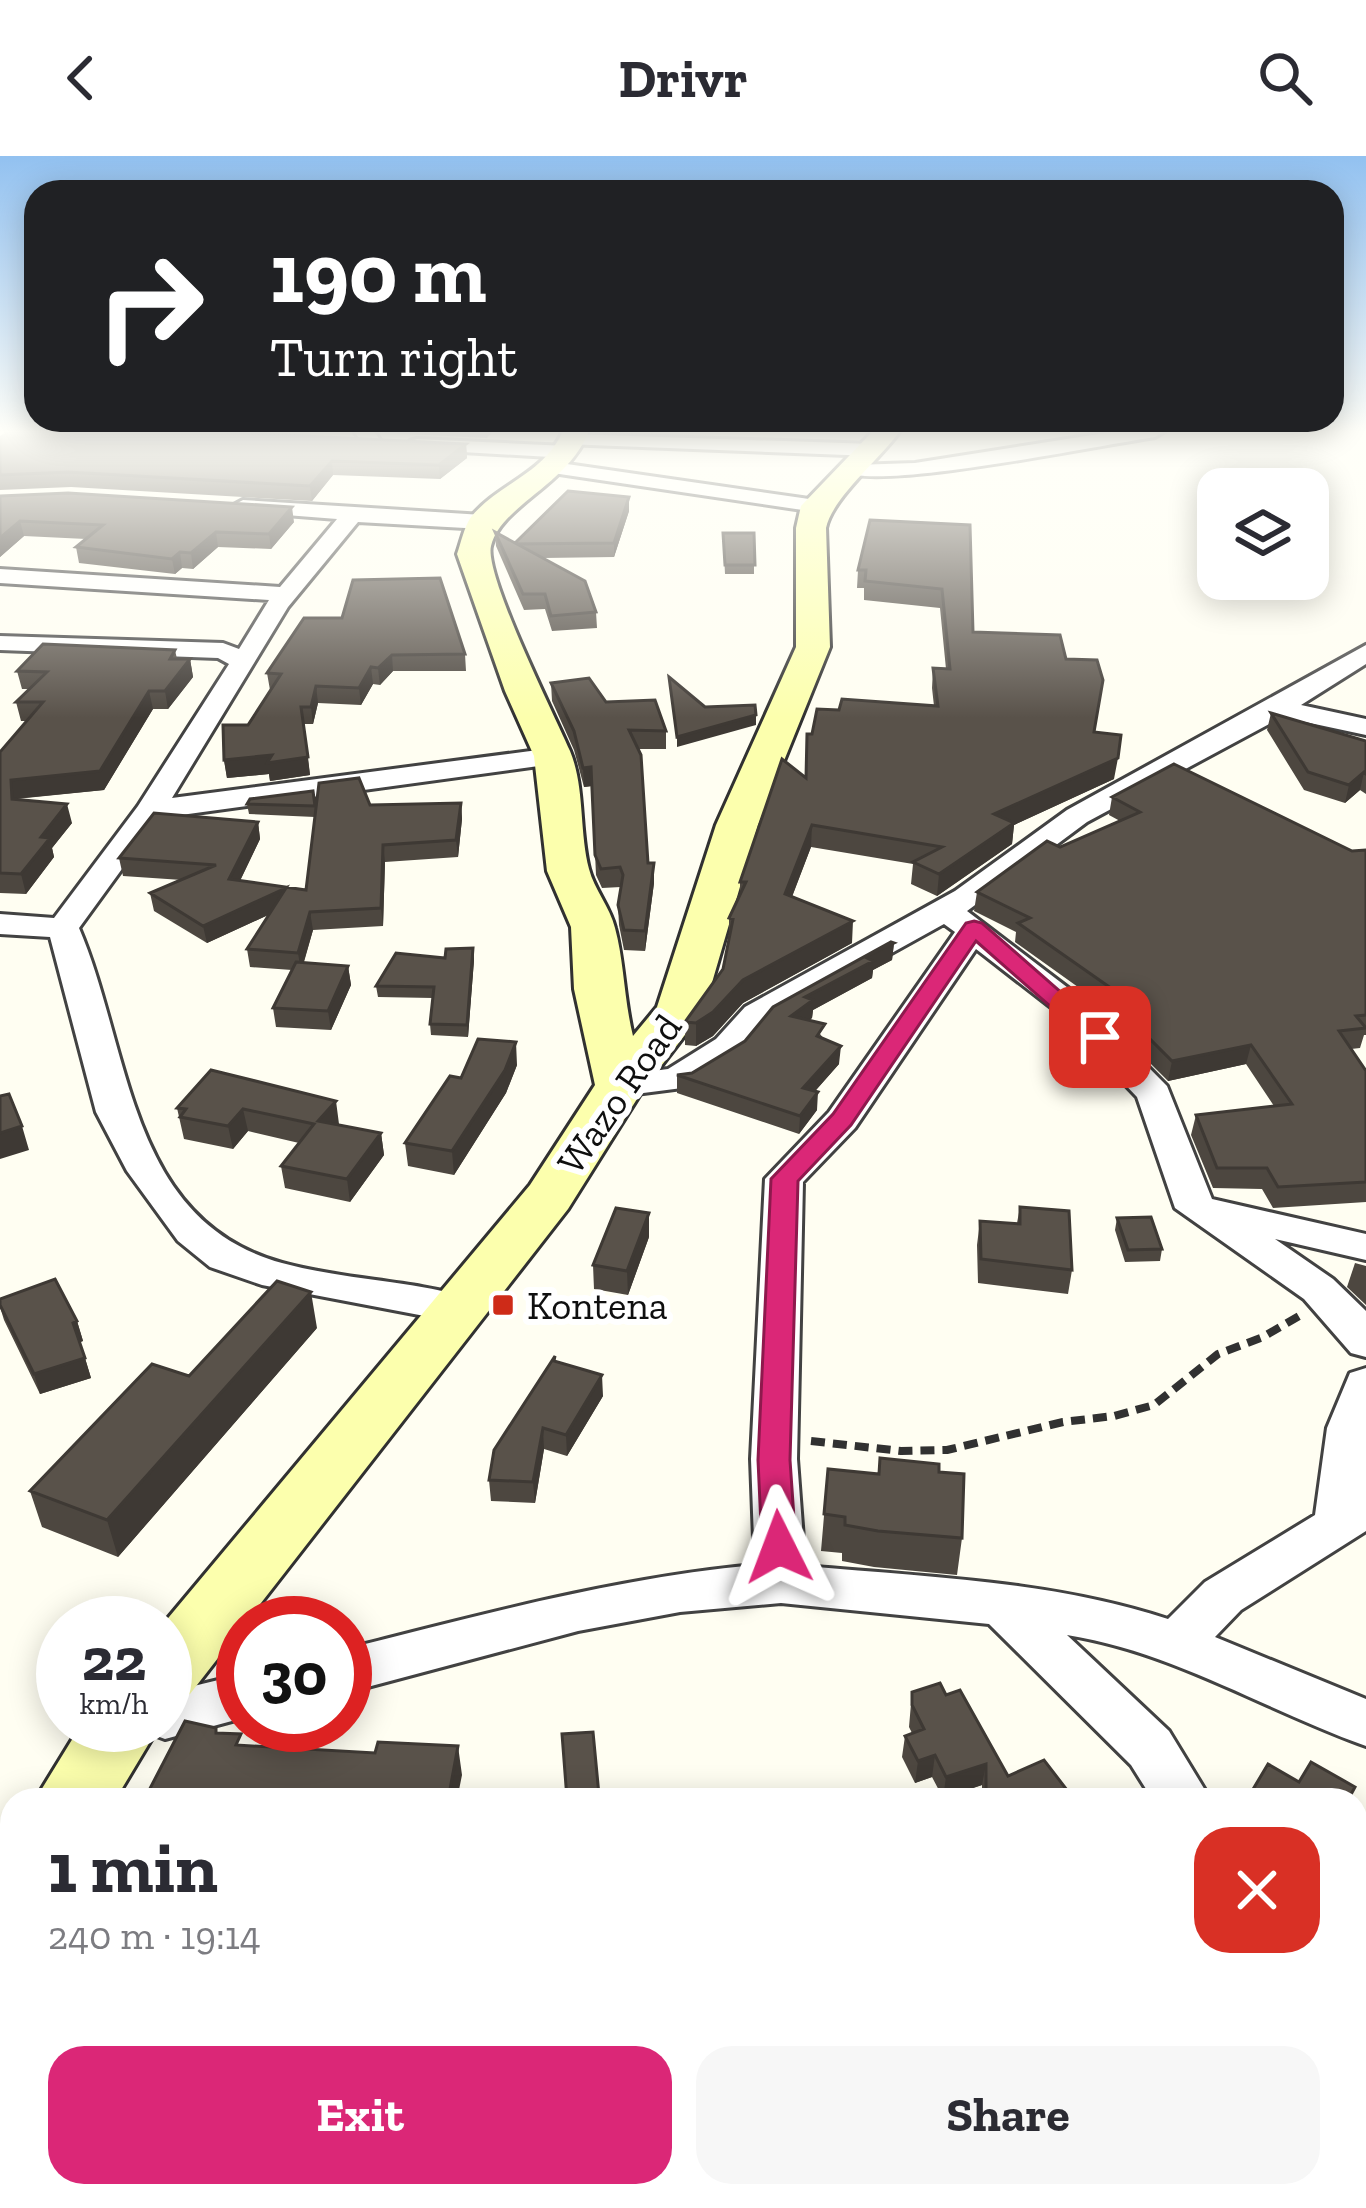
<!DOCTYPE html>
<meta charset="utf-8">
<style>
:root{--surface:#fff;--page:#f7f7f7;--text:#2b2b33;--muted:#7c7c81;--accent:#db2777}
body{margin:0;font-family:"Zilla Slab",serif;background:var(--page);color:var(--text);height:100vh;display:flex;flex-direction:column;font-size:45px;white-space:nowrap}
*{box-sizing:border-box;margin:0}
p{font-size:39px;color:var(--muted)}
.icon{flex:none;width:66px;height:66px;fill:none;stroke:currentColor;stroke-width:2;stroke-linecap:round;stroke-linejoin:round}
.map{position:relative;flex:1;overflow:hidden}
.side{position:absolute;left:0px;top:1632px;width:1368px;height:420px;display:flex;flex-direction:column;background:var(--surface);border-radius:36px 36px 0 0;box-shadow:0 6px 30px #0003}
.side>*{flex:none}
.guide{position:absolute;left:24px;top:24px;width:1320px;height:252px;border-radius:36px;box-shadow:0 6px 30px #0003;background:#202124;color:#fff;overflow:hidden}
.fabs{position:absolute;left:1197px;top:312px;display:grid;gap:24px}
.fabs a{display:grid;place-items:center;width:132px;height:132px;border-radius:24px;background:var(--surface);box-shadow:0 6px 30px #0003;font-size:60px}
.speed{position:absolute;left:36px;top:1440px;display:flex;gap:24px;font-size:60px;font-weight:700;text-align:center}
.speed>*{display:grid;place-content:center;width:156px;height:156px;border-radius:50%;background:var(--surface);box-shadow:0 6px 30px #0003;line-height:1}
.speed small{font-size:30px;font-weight:400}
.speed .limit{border:18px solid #d22;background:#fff;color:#111}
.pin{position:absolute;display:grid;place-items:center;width:102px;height:102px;color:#fff;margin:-51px;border-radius:24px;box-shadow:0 6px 18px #0006}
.me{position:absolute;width:132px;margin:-66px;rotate:357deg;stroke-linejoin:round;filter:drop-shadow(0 0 9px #0008)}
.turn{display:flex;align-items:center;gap:42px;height:252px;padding:0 48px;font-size:54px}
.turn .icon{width:156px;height:156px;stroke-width:2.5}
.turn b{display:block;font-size:84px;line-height:102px}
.round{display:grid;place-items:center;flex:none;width:126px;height:126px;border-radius:36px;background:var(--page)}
.headline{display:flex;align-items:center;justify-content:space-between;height:204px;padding:0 48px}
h1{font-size:72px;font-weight:700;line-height:90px}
.action{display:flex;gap:24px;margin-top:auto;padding:24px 48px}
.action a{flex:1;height:138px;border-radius:36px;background:var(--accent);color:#fff;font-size:48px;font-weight:700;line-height:138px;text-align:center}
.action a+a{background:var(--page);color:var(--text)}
header{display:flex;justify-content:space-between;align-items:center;height:156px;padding:0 48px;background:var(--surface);font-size:54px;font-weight:700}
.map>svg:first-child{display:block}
</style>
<header><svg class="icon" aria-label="back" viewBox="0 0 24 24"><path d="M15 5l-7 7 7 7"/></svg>Drivr<svg class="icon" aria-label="search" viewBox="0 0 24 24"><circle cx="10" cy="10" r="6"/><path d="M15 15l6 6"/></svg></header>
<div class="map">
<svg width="1366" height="2052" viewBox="0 0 1366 2052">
<rect width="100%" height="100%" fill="#fffef2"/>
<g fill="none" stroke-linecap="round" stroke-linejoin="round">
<defs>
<path id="street" d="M0,275H24L0,282Z
M354,275H374L382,287L365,291Z
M1118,275H1165L1155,281C1107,288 871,336 844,315L854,309L915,307Z
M572,278L873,288L883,294L873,300L565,288V280Z
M417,283L567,290L577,296L567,302L410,293V285Z
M553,306L816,344L827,350L816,356L546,316V308Z
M243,344L483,359L494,366L483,373L358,366L288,451L172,642L553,592L567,600L553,608L159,662L79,772C131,893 127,1064 282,1107C344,1124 409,1124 471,1142L477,1152L471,1162L456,1166L262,1129L210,1111L178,1085L127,1015L96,956L50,781L0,778V758L54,762L138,650L229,508L218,502L0,494V480L223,487L239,493L269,444L0,427V413L280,431L337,363L235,355L232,350Z
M1366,489V508L1301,549L1366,563V579L1282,561L1087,666L967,755L1076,838L1167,930L1212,1043L1366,1078V1104L1275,1083L1333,1123L1366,1155V1201L1351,1197L1304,1143L1175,1052L1137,941L1052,852L976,793L855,972L803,1026L797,1303L805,1410C926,1421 1052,1425 1168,1463L1205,1426L1315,1359L1327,1272L1350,1217L1366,1212V1375L1241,1454L1215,1481L1366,1543V1590C1265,1554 1174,1496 1067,1479L1169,1575L1211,1644H1153L1131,1609L989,1468L781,1447L680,1456L578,1475L345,1537V1493C481,1459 615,1422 755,1409L751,1303L765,1023L829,956L955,776L944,768L769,865L742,899L690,931L620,940L607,937L602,929L607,921L668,913L716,883L745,851L955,735L1067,654Z
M243,1518V1562L165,1583L146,1576L143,1569H165V1537Z
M1356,1958L1366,1962V2036L1356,2032Z
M0,2011L12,2013V2040H80L85,2052H0Z
M744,2040H810L805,2052H739Z"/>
<path id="secondary" d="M563,275H589C567,330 501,349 491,390C484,419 555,560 570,595C585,631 579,675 589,713C594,733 610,751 615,772C624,805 624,844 633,880L657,851L716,669L796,491V372L801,350L873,275H900C880,303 832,342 826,372L830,491L758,669L704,854L642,935L568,1053L190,1538L165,1547L164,1467L530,1029L595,929L574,833L571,771L547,715L534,600L505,535L457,398C461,387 464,371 471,361C499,327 543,319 563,275Z
M81,1569H160L115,1644H35Z
M12,1697V1785L0,1790V1702Z"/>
</defs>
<use href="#street" stroke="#424242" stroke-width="6"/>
<use href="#secondary" stroke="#313131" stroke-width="6"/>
<path stroke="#313131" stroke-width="8" stroke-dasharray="14 8" stroke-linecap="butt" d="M811,1285L901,1295L947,1294L1063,1266L1114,1260L1154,1249L1218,1198L1263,1181L1299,1160"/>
<use href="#street" fill="#fff" fill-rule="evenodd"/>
<use href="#secondary" fill="#fcffad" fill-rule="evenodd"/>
</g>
<path fill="#4d4740" d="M352,275H493L487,282Z
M0,282L466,288L467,302L440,323L333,319L312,345L71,331L0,334Z
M0,340L294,366L271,393L218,391L193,413L182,412L175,418L79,407L76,391L86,383L24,380L0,401Z
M629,341V355L614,401L543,402L596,456L597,472L552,475L545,453L524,454L496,390L495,376L515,387Z
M970,369L973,476L1066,503L1114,623L1014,669L1012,688L937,740L911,728L913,708L811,691L792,741L852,787L743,847L713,880L696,890L685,889V866L723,813L729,784V762L740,739V726L805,621L812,578L839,554L934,550L932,532L933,512L946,513L940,452L864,444V432H857L858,414Z
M723,377H754V418H725Z
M304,462L465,498L466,515H393L380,529L373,528L361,549L318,547L313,568H303L310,619L270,625L269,618L227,622L224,604L270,534L267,517Z
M175,494L177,503H190L193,521L168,553H153L104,634L16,643L72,667L52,692L54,701L26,738L0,737V596L27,565H21L16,546L29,533H22L17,515Z
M551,527L606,546L666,575V593H638L648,707H654V727L645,795L624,794L619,769L618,749L621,731L602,732L596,719L592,630L584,631L574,594L552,545Z
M1271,557L1366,585V638L1360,634L1345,647L1304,634L1267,574Z
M313,635L316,656L370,649L461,647L462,663L458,701L385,706L383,770L313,774L304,806L348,810L351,829L331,874L276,871L273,852L292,814L250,811L247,793L268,759L207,787L154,755L150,737L182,724L123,720L119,702L258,666L260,683L240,725L306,734L315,661L249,658L247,648Z
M1112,641L1352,695L1366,694V879H1364L1360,892L1351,893L1366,915V1046L1273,1052L1262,1033L1213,1032L1191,979L1196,959L1274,950L1246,908L1168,925L1124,881L1127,866L1015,786L1016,776L974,755L977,736L1060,691L1120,665L1109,659Z
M894,787L892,804L873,814L872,822L813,854L812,862L809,864L824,883L839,908L815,935L817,954L799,978L677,937V919L692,917L745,885Z
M473,792L474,804L468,881L431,879L430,868L433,842L378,841L376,830Z
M517,909L506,937L454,1019L408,1010L405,987L461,922Z
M211,914L338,968L381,977L384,999L350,1046L285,1032L281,1010L299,987L248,975L233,993L184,983L177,952Z
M1020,1051L1072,1114L1068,1138L978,1127L977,1089L980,1065L1017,1067Z
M1117,1062L1162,1093L1160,1105L1125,1106L1115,1074Z
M649,1081L628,1139L594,1133L593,1109Z
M1355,1107L1366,1110V1149L1347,1131Z
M0,1143L77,1165L83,1185L80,1186L91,1222L40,1238L4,1164L0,1151Z
M317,1172L118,1401L42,1371L30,1335Z
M555,1206L603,1240L567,1300L544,1293L535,1347L491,1345L489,1324Z
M828,1313L879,1318L939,1316L962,1382L957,1419L874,1411L842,1405V1397L821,1395Z
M912,1536L946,1539L1008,1620L1068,1644H982V1629L943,1642L932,1621L915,1627L902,1601L905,1580L912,1577L909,1571Z
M593,1576L600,1644H567L562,1578Z
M579,2040L694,2052H580Z
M1317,2040L1311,2047L1314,2052H1069L1072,2041Z"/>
<path fill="#3e3934" d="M466,288L467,302L440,323L439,309Z
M332,305L333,319L312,345L310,330Z
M629,341V355L614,401V387Z
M292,351L294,366L271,393L269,378Z
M20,365L24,380L0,401V382Z
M216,376L218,391L193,413L191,397Z
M180,396L182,412L175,418L172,403Z
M392,499L393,515L380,529L378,512Z
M190,503L193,521L168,553L165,535Z
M371,511L373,528L361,549L359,532Z
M316,530L318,547L313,568L311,551Z
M149,535L153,553L104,634L12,643L11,624Z
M756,559V569L677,591V581Z
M272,599L308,601L310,619L270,625L269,618L227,622L224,604Z
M1118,602L1114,623L1014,669L1012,688L937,740L939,718L994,658Z
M591,611L592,630L584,631L583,612Z
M1364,616L1360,634L1345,647L1349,629Z
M461,647L462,663L458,701L456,684Z
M67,648L72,667L52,692L54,701L26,738L21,718L41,681Z
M258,666L260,683L232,741L229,723Z
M812,669L811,691L784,761L785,738Z
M383,689L385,706L383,770L381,752Z
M654,707V727L645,795V775Z
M286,732L288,750L207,787L203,770Z
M310,756L313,774L301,815L298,797Z
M853,765L852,787L743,847L713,880L696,890V867L743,824Z
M894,787L892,804L873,814L872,822L813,854L812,862L790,878L791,860L805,841L865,801Z
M473,792L474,804L468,881L467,869Z
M348,810L351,829L331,874L328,855Z
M516,886L517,909L506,937L454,1019L452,995Z
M1251,889L1246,908L1168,925L1172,905Z
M841,890L839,908L802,950L803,932Z
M818,936L817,954L799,978L800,960Z
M336,945L339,968L321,987L318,965Z
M243,953L248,975L233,993L228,970Z
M22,970L29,994L0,1003V977Z
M381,977L384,999L350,1046L347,1023Z
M649,1057V1081L628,1139L627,1115Z
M311,1136L317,1172L118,1401L107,1364Z
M77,1165L83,1185L78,1187L73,1167Z
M85,1202L91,1222L40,1238L34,1218Z
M602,1219L603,1240L567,1300L566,1279Z
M543,1272L544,1293L535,1347L533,1326Z
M458,1590L462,1619L457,1644H448Z
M935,1599L932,1621L915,1627L918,1605Z
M986,1608L982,1629L943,1642L946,1621Z
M322,2040H330L325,2052H318Z
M1269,2040L1263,2052H1225Z"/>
<path fill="#59524a" stroke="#3e3934" stroke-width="3" d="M9,275H206L466,288L439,309L332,305L310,330L68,316L0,319V282Z
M568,335L629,341L614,387L517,388L585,425L596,456L551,460L545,438H523L495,376L515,387Z
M68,337L292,351L269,378L216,376L191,397L180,396L172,403L76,391L103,369L20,365L0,382V340Z
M870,364L970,369L973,476L1060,479L1066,503L1097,504L1103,524L1094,576L1121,579L1118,602L994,658L1014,667L939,718L913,706L942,691L812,669L785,738L853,765L743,824L713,856L696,867L685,866L723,813L733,763L729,762L746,726H740L782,603L806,622L807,578H812L817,553L839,554L842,543L938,550L933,512L950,513L942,433L865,425L866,414H858Z
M723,377H754L755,409H725Z
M440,422L465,498L392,499L378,512L371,511L359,532L316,530L311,551H301L308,601L267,607L272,599L224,604L223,569H248L281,518L267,517L304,462H342L353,424Z
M43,488L175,494L170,503H190L165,535H149L100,615L11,624L12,643L67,648L41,681L50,682L21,718L0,717V596L43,546H16L47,516L17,515Z
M669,521L705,551L755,549L756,559L677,581Z
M589,522L606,546L655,544L666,575L629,574L641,599L648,707H654L645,775L624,774L618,749L623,719L620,711L601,713L595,699L591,611L583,612L574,575L551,527Z
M1271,557L1366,585V618L1364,616L1349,629L1308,616Z
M1174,608L1352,695L1366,694V859L1356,860L1366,872L1339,875L1366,915V1026L1278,1031L1267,1012H1217L1196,959L1292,948L1251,889L1172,905L1128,861L1135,849L1018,767L1030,762L977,736L1047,685L1060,691L1140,656L1112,641Z
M359,622L370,649L461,647L456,684L383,689L381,752L310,756L298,797L247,793L286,732L203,770L150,737L216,709L119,702L154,657L258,666L229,723L306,734L319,627Z
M313,635L315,650L247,648L250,643Z
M891,786L894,787L865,801L873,805L805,841L813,844L791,860L825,868L817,880L841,890L803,932L818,936L800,960L677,919L692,917L745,885L773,851Z
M473,792L467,869L430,868L434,831L376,830L396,797L445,802L446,793Z
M296,806L348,810L328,855L273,852Z
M478,883L516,886L505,914L452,995L405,987L450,920L461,922Z
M211,914L336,945L318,965L381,977L347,1023L281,1010L314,968L243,953L228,970L180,961L186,953L177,952Z
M9,938L22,970L0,977V940Z
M1020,1051L1069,1055L1072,1114L981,1103L980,1065L1020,1068Z
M616,1052L649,1057L627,1115L593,1109Z
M1151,1061L1162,1093L1128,1094L1117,1062Z
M55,1123L77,1165L73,1167L85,1202L34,1218L0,1149V1143Z
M277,1125L311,1136L107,1364L30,1335L152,1208L189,1220Z
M555,1200L554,1205L602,1219L566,1279L543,1272L533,1326L489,1324L494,1294Z
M880,1302L939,1308V1316L964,1318L962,1382L878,1375L845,1369V1361L824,1358L828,1313L879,1318Z
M940,1527L946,1539L960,1534L1008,1620L1044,1604L1070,1638L1058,1644H986V1608L946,1621L935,1599L918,1605L905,1580L924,1573L912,1549V1536Z
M185,1565L216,1572V1577L241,1578L236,1589L375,1597L378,1586L458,1590L448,1644H144Z
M593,1576L599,1639L567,1643L562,1578Z
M1311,1606L1355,1631L1348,1644H1256L1249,1640L1268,1608L1299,1626Z
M284,2040H322L318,2052H300L281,2047Z
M580,2040H692L689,2052H631Z
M794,2040H909L911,2052H796Z
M1077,2040H1267L1225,2052H1076L1072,2041Z
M1270,2040H1307L1314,2052H1275Z"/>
<linearGradient id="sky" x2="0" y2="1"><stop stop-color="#92c1f0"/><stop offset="0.49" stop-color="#fffff9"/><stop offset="1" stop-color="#fffff9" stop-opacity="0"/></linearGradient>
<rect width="1366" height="562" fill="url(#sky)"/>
<path fill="#db2777" stroke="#8e194d" stroke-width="3" d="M974,765L982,767L1112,881L1100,888L1091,886L976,785L851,969L798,1025L790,1304L796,1391L791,1400L779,1404L767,1400L762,1391L758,1304L771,1023L833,958L966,767Z"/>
<rect fill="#ce2b18" stroke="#fff" stroke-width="4.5" x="491" y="1137" width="24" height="24" rx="6"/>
<g text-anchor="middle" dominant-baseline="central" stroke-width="12" stroke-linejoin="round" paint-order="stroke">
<g font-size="39" fill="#0f0f0f" stroke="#fff">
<text transform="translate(619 938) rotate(-55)">Wazo Road</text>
</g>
<g font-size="39" fill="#0f0f0f" stroke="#fff" text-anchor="start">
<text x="527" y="1149">Kontena</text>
</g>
</g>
</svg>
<div class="fabs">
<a><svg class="icon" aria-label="layers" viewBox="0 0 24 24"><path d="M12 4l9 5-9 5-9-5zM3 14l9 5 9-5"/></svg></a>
</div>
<div class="speed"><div>22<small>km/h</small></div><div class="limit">30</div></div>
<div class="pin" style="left:1100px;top:881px;background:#d93025"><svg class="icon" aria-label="arrive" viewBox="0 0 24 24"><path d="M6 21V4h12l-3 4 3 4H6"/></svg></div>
<svg class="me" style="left:779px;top:1391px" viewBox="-20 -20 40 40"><path d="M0-17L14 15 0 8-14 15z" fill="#db2777" stroke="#fff" stroke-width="4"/></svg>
<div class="guide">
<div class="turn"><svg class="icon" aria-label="right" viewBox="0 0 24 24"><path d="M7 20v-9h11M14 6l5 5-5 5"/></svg><div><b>190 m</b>Turn right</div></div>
</div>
<section class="side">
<div class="headline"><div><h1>1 min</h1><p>240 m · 19:14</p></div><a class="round" style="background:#d93025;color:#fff"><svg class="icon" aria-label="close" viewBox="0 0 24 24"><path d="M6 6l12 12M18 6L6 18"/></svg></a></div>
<div class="action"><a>Exit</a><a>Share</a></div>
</section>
</div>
